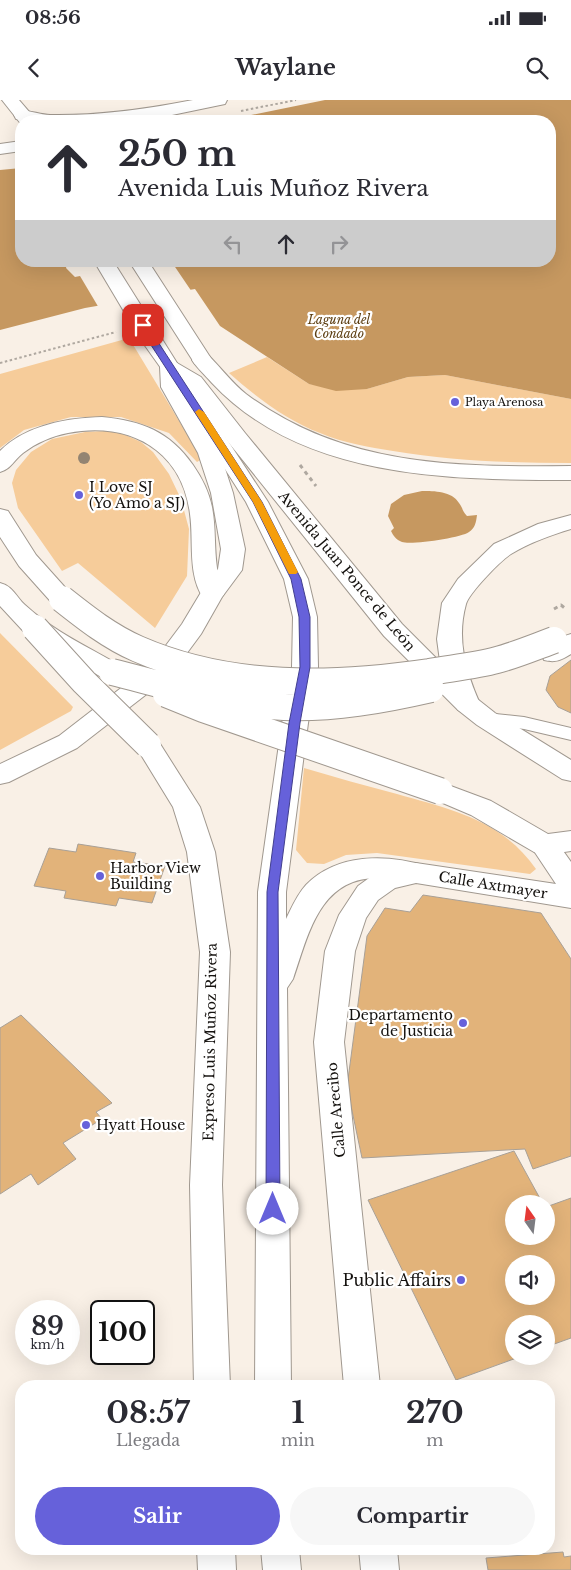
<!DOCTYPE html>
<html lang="es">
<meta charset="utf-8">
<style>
:root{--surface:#fff;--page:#f7f7f7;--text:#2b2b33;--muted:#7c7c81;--accent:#6661da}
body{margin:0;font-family:"Libre Baskerville",serif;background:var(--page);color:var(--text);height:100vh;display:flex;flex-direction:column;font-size:19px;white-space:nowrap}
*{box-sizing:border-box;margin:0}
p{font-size:16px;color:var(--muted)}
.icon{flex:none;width:28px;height:28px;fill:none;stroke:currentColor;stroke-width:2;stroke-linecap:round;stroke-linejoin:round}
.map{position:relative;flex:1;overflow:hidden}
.details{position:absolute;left:15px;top:1280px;width:540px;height:175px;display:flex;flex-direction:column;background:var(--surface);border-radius:20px;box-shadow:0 5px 20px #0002}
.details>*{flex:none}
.top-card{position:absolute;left:15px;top:15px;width:541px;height:152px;border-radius:20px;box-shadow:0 5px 20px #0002;background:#fff;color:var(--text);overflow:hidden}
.needle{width:32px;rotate:346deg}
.buttons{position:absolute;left:505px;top:1095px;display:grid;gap:10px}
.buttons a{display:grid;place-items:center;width:50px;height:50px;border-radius:50%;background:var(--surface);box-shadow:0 5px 20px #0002;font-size:25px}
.speed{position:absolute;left:15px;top:1200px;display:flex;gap:10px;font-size:25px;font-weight:700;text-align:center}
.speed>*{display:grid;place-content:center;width:65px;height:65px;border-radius:50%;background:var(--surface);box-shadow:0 5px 20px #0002;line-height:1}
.speed small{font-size:12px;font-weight:400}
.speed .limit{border:2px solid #111;border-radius:8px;background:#fff;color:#111}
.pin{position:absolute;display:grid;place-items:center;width:42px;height:42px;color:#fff;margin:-21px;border-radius:10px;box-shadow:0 2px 8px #0006}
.me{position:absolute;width:55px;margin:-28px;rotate:0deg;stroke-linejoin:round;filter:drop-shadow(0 0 4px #0008)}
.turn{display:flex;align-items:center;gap:18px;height:105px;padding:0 20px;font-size:22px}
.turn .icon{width:65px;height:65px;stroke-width:2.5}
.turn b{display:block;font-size:35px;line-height:42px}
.lanes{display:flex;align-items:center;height:48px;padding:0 20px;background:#0003;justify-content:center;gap:25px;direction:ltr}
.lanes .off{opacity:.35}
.eta{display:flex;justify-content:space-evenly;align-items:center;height:85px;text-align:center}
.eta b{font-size:30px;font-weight:700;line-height:35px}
.primary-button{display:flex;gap:10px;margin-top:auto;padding:10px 20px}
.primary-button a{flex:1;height:58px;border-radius:30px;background:var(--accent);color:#fff;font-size:20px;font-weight:700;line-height:58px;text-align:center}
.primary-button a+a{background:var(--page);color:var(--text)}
.status{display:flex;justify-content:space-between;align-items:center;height:35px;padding:0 25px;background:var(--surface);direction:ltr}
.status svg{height:14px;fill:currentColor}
header{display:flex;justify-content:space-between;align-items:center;height:65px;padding:0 20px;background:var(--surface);font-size:22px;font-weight:700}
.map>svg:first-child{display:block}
</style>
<div class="status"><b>08:56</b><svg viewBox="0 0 49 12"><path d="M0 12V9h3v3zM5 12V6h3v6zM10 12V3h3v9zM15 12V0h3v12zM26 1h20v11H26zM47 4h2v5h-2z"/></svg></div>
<header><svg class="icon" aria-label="back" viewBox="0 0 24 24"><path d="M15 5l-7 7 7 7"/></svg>Waylane<svg class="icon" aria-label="search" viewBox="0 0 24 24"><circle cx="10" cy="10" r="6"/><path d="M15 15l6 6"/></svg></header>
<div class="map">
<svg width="571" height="1470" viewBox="0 0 571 1470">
<rect width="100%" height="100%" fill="#f9f0e6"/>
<path fill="#f6cc9a" d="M129,238L202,359L197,362L169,333L121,317H71L24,330L0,348V274Z
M267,257L309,284L367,289L408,277L445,275L571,299V363C511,363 452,361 393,351C369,347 343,343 320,333C286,320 256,297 229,273Z
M105,331L121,333L141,342L153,352L169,374L181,399L189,429L187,476L155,528L78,463L62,471L18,408L12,383L16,370L31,352L52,339L85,332Z
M0,533L73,607L71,611L0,650Z
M304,668C335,677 366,686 397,694C450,709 502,720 536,769L530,774L377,753L346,755L324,764L307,763L296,750Z"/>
<path fill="#c69860" d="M125,0H571V299L445,275L408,277L367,289L336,291L309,284L220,226L195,189L85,208L0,230V70L21,68V161H550V21H147Z
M422,391C434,391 452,391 459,403C463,408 462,411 467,416L477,415C476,423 475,428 469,432C461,438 411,445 402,442C396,440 393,435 391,431L394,428L388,416L391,404L404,395Z"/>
<path fill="#f9f0e6" d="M122,0H325L222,21H144Z
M71,161H171L192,192L99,208L80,176L75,177L66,168L67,164L71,163Z"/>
<path fill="#e2b37a" stroke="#a8a097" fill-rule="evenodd" d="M571,560V613L558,607L546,590L550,576Z
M78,744L136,753L133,762L165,766L152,803L119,798L116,806L64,798L66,791L34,786L49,748L76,752Z
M423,795L541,813L571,859V1056L533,1069L525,1049L362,1058L347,987L367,836L385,808L410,812Z
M21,915L112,1003L96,1012L102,1019L63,1043L76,1059L38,1085L31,1074L0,1094V928Z
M514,1051L543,1104H514V1136H546V1107L571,1098V1238L546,1247V1224H514V1256H522L456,1280L368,1100ZM514,1164H546V1196H514Z
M563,1452L564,1457L571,1456V1470H488L486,1458Z"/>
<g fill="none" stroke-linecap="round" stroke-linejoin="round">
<defs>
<path id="lane" d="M486,613L524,617L571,628V640L524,629L479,623L477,619L479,615Z"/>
<path id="street" d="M544,735L554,738L571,762V808L416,783L395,788L378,800L366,818L355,851L344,942L380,1286H344L314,942L325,851L339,815L358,786L376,773L416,763L556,784L530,745L534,738Z
M359,1449H397L399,1470H361Z"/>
<path id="secondary" d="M193,0H227L225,4L143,21H28L16,19L14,15L16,11C28,9 39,15 50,15C98,16 147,9 193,0Z
M21,41V51L0,54V44Z
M170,261L177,263L180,267L181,287L220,353L233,393L245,449L242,470L222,497L201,534L170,576L77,648L9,682L0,684V664L59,636L152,564L182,524L200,494L218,469L221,449L211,393L198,353L161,287L160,267L163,263Z"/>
<path id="primary" d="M2,0H19L37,21H21V24Z
M94,161H113L177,263L201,277L245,333L402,524L476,598L495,613L571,660V681L562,679L477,625L458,610L384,536L229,343L187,285L163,271L141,240Z
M129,161H148L212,260L209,264L202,266L195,264Z
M440,682L491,701L548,734L571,731V751L544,755L534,752L471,715L431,698L427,691L431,684Z"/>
<path id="highway" d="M202,254L209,256C221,268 233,284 246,294C344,367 454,367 571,366V380C448,380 302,379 212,283C205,275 197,268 192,260L195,256Z
M170,261L177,263L268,402L308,479L317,517L318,567L308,623L286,792V819C292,807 297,795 306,785C337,753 387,754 426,766L430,773L426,780C410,785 394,778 377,778C319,778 308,836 293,879L287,888L291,1286H255L258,792L282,623L292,567L293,517L284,479L246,402L160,267L163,263Z
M102,317C142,321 169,331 193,365C202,378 209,392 212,407C216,427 214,448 217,468C218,477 222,485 224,494L220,499L212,502L204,499C187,475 194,441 190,414C182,349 128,321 68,333C52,336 36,343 23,353C14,360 11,369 0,372V351C26,325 67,318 102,317Z
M0,409L8,411L36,455L71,494L74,499L71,504L62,507L53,504L19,466L0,437Z
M571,415V429C551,435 529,443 511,454C501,460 469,493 466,504C456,540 466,572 480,604L476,610L467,613L458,610L442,576L437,539L442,503L458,479L494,444L538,424Z
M0,483C13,486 16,497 25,505C53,531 88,547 121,566L125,572L121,578L112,580L103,578L26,534L0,506Z
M571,534V554C561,560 556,563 544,560L541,554C547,544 560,537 571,534Z
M148,636L157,639L200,707L215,752L230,852L222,1085L230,1286H194L190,1085L200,852L187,752L173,707L135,645L139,639Z
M197,1449H235L236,1470H198Z
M261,1449H299L301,1470H263Z"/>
</defs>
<use href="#lane" stroke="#a0988f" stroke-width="2"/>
<use href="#street" stroke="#a0988f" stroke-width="2"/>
<use href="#secondary" stroke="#a0988f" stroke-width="2"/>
<use href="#primary" stroke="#a0988f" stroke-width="2"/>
<use href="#highway" stroke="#a0988f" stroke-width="2"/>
<path stroke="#afa8a0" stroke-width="2" stroke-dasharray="2.5 2.5" stroke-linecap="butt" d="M241,11L296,0
M0,263L116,232"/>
<path stroke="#afa8a0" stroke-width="3" stroke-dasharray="4 4" stroke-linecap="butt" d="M300,365L316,386
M554,509L561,505L567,510"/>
<use href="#lane" fill="#fff" fill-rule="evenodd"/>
<use href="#street" fill="#fff" fill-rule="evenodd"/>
<use href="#secondary" fill="#fff" fill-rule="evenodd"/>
<use href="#primary" fill="#fff" fill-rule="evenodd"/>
<use href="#highway" fill="#fff" fill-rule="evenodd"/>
<defs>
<path id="primary-bridge" d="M166,594L203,609L440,691"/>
<path id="highway-bridge" d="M62,499C86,518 110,537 138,549C230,589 333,586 429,572C452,568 475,566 497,560C516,555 535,547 554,540
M35,528L84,582L148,645
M112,572C168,586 225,604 284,607C333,609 383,600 431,589"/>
</defs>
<use href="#primary-bridge" stroke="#a0988f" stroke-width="28" stroke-linecap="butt"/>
<use href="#highway-bridge" stroke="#a0988f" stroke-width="28" stroke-linecap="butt"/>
<use href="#primary-bridge" stroke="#fff" stroke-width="26"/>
<use href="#highway-bridge" stroke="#fff" stroke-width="26"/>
</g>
<circle fill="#938472" cx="84" cy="358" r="6"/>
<path fill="#6661da" stroke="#423f8e" d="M140,223L147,225L262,402L301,479L310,517V567L300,623L278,792L280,1109L278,1113L273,1114L268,1113L266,1109L267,792L289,623L300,567L299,517L291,479L253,402L138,225Z"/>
<path fill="#f59e0b" d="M199,309L204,312L262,402L298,472L296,474H289L253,402L195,312Z"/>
<g fill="#6661da" stroke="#fff" stroke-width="2">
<circle cx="455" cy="302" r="5"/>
<circle cx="79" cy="395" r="5"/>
<circle cx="100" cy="776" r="5"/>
<circle cx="463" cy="923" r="5"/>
<circle cx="86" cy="1025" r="5"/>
<circle cx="461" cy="1180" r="5"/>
</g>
<g text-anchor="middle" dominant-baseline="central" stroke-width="4.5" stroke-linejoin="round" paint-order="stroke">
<g font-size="11" fill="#15120f" stroke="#fff" text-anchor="start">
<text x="465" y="302">Playa Arenosa</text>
</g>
<g font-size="12" font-style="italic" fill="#5b3c0f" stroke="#fff">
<text x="339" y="219">Laguna del<tspan x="339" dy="14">Condado</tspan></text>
</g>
<g font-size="14" fill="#15120f" stroke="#fff" text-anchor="start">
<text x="89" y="387">I Love SJ<tspan x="89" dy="16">(Yo Amo a SJ)</tspan></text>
<text x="110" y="768">Harbor View<tspan x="110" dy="16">Building</tspan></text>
<text x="453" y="915" text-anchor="end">Departamento<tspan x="453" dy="16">de Justicia</tspan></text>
<text x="96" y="1025">Hyatt House</text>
</g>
<g font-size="14" fill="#15120f" stroke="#fff">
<text transform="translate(347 471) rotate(50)">Avenida Juan Ponce de León</text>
<text transform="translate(493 785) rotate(9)">Calle Axtmayer</text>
<text transform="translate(210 942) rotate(-89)">Expreso Luis Muñoz Rivera</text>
<text transform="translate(336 1010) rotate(-95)">Calle Arecibo</text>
</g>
<g font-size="16" fill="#15120f" stroke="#fff" text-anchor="end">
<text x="451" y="1180">Public Affairs</text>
</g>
</g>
</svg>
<div class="buttons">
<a><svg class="needle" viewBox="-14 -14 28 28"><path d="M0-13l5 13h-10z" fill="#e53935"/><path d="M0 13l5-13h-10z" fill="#7c7c81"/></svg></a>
<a><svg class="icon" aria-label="sound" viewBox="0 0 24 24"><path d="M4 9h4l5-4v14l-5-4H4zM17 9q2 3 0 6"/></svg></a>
<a><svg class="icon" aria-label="layers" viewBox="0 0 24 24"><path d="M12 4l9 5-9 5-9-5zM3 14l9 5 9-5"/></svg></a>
</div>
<div class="speed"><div>89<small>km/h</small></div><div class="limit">100</div></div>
<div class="pin" style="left:143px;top:225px;background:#d93025"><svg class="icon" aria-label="arrive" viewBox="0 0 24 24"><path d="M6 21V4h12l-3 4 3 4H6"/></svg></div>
<svg class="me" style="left:273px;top:1109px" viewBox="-20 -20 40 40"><circle r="19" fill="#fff"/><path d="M0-13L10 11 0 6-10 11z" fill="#6661da"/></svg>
<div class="top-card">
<div class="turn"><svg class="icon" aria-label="ahead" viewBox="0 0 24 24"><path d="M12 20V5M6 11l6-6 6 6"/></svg><div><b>250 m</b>Avenida Luis Muñoz Rivera</div></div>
<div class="lanes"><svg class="icon off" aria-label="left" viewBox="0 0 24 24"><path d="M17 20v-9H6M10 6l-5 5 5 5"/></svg><svg class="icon" aria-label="ahead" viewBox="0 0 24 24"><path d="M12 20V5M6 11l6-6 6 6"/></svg><svg class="icon off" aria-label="right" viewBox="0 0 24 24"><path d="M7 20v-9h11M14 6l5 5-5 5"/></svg></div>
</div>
<section class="details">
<div class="eta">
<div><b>08:57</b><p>Llegada</p></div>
<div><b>1</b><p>min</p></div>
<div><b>270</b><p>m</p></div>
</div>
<div class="primary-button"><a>Salir</a><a>Compartir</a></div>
</section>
</div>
